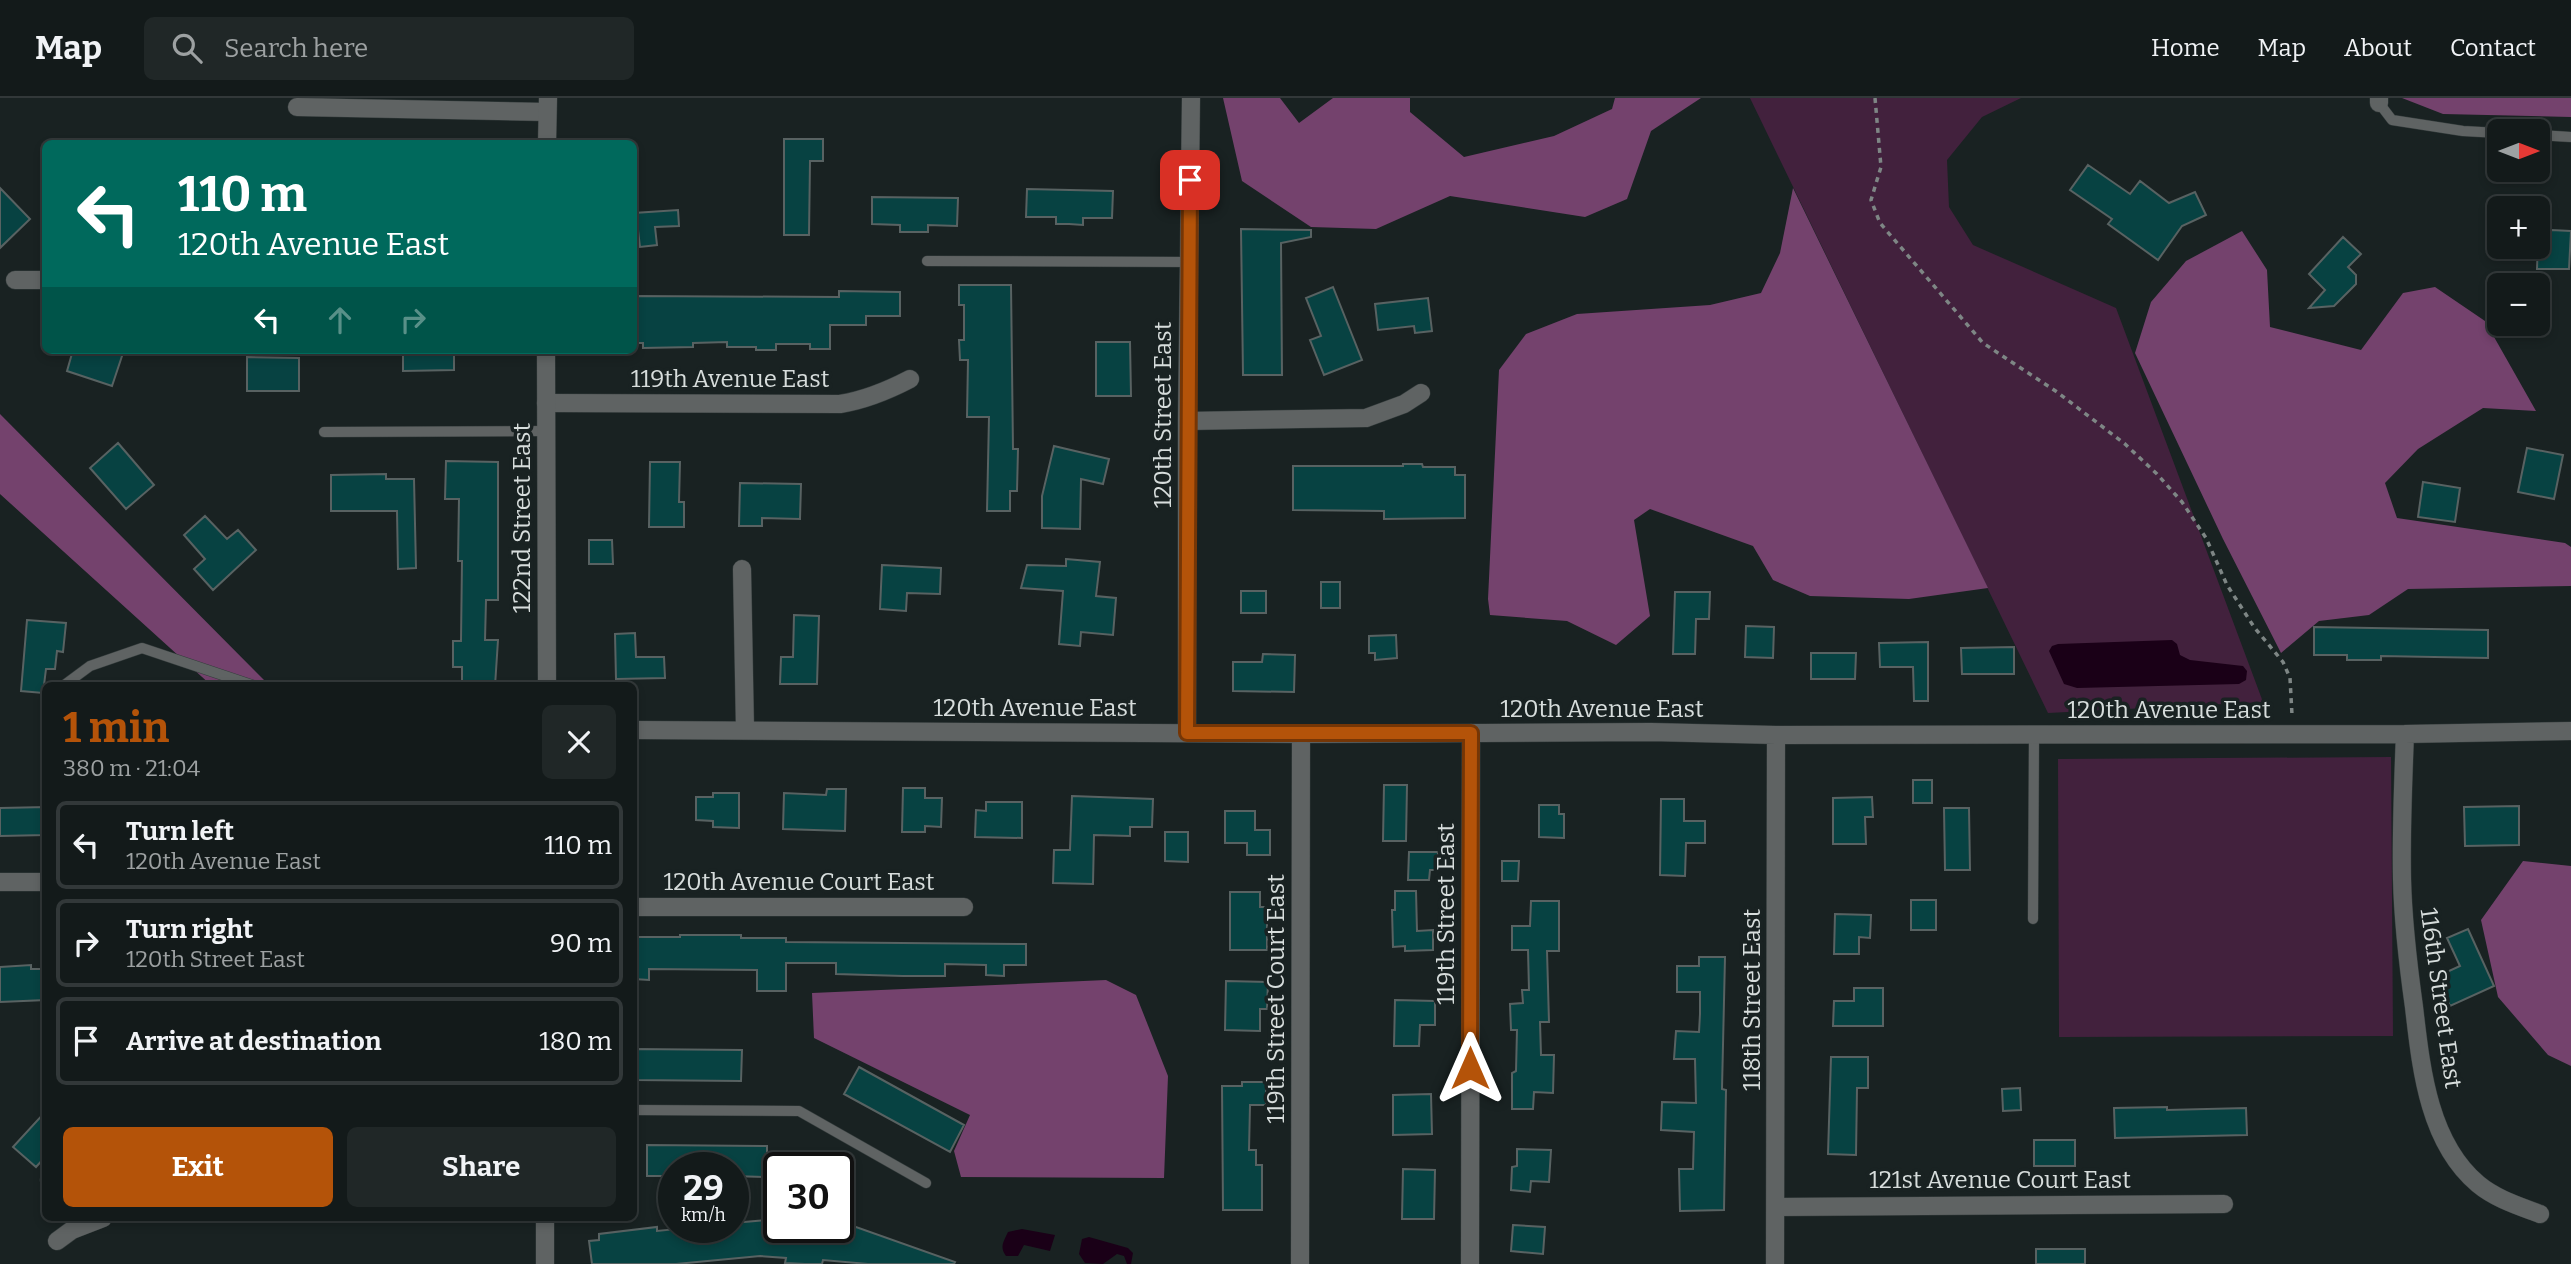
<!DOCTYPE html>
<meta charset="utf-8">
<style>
:root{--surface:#131a1a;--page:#202727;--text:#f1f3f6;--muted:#9da1a2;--line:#323839;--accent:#b45309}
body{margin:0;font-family:Bitter,serif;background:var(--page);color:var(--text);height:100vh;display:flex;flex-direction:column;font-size:26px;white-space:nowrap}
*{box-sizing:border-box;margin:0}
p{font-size:23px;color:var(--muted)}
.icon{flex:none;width:38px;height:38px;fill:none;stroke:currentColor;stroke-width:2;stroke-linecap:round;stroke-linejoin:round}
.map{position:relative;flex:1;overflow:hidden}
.sheet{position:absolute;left:42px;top:584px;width:595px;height:539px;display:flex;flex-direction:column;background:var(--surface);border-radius:10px;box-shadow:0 4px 10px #0003,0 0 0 2px var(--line)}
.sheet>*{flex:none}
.hud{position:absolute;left:42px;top:42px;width:595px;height:214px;border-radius:10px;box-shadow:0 4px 10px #0003,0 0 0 2px var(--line);background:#00695c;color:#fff;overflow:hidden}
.needle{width:46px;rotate:90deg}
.controls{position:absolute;left:2487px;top:21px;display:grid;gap:14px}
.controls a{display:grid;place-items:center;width:63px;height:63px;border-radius:10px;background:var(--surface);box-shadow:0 4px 10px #0003,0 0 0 2px var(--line);font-size:35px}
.speed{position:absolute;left:658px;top:1054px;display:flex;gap:14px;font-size:35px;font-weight:700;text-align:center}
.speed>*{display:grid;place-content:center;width:91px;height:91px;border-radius:50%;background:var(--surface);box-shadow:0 4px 10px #0003,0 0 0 2px var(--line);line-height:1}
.speed small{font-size:18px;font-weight:400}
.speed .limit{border:4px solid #111;border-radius:10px;background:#fff;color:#111}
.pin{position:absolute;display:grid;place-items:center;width:60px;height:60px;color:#fff;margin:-30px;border-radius:14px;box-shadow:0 4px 10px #0006}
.me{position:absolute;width:77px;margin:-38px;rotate:0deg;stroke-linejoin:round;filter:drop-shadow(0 0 5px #0008)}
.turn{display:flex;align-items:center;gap:24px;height:147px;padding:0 21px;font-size:32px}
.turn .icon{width:91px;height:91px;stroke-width:2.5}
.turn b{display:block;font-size:49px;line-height:60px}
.lanes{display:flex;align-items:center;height:66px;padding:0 21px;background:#0003;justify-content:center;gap:35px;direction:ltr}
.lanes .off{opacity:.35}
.round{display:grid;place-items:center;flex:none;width:74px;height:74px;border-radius:10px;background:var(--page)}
.head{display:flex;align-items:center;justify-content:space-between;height:119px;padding:0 21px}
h1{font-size:42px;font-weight:700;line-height:52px;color:var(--accent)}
.action{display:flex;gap:14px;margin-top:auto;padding:14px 21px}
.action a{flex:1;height:80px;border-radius:10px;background:var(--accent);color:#fff;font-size:28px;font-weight:700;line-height:80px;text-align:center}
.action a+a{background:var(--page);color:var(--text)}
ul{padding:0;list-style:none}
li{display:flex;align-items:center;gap:21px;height:88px;margin:0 14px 10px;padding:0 7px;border:4px solid var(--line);border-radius:10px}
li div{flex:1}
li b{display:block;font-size:26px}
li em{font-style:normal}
header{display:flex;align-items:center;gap:42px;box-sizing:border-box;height:98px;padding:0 35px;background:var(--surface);border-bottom:2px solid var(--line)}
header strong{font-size:33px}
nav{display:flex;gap:38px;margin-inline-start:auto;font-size:24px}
.search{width:490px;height:63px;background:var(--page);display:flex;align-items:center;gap:18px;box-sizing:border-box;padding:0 24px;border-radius:10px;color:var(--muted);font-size:26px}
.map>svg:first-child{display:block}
</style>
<header>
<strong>Map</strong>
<div class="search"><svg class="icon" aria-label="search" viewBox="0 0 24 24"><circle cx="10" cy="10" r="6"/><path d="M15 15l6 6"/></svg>Search here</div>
<nav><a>Home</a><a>Map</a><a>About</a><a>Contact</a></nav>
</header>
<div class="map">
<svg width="2571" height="1166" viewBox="0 0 2571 1166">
<rect width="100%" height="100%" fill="#192222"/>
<path fill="#42213d" d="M1750,0H2021L1982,19L1947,62L1949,109L1973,147L2116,210L2263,604L2048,615Z
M2391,659L2393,938L2059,939L2058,661Z"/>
<path fill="#74426d" d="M1223,0H1280L1299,25L1333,0H1410V14L1464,59L1554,38L1612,11L1615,0H1701L1651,33L1627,101L1585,119L1450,98L1376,131L1311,129L1242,83Z
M2402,0H2571V19L2443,16Z
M1793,90L1988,490L1909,501L1810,498L1773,482L1753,448L1650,411L1634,422L1650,518L1616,547L1567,523L1490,517L1488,501L1499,272L1526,236L1577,216L1710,207L1761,195L1780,155Z
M2242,133L2267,172L2270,229L2361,252L2403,195L2435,189L2485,223L2536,313L2483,310L2418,351L2385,385L2397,420L2565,445L2571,449V488L2408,491L2369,517L2319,523L2281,555L2223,441L2135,255L2151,204L2186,163Z
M0,316L270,588H212L0,396Z
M2523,763L2571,768V968L2548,957L2498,899L2481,822Z
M1106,882L1136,897L1168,978L1164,1080L961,1079L954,1053L970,1017L814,940L812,895Z"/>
<path fill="#1a0017" d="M2172,542L2177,546L2180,557L2190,562L2243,568L2247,573L2246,582L2239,586L2077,590L2064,586L2049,553L2052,548L2058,546Z
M1022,1131L1055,1137L1050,1153L1024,1147L1018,1158H1006C999,1149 1004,1143 1008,1134Z
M1089,1139L1128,1150L1133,1155L1131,1166H1127L1124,1158L1117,1156L1103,1166L1085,1165L1079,1156L1082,1141Z"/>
<path fill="#074242" stroke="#586262" stroke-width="2" d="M784,41H823V63H810L809,137H784Z
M2088,67L2130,96L2140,83L2169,105L2195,94L2206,117L2182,128L2158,162L2108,126L2112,121L2070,92Z
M0,90L30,121L0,150Z
M1027,91L1113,93L1112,120H1083V127L1069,126H1056V119H1026Z
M872,99L958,100L957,128L928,127V134H900V127L872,126Z
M678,112L679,128L655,129L657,147L640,149L638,132H634V115Z
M1241,131L1311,132V139L1281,145L1282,277H1243Z
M2551,132L2571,133L2569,171H2537L2538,143H2551Z
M2343,139L2361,156L2348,169L2356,177V186L2334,208L2309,210L2325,192L2309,176Z
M959,187H1011L1013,351H1018L1017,393H1010V413H987L989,319H967L968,262H960L959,242H964V207H959Z
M1333,189L1362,262L1324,277L1310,242L1321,238L1306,200Z
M839,193L900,194V218H866V227H830V251H810V246H776V252H756V249H727V244L693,245V249L643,250V245H636L634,198L839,199Z
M1428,200L1432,233L1415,235L1414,228L1378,232L1375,206Z
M1096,244H1130L1131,298H1096Z
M73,252H124L112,288L67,273Z
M403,252H454V272L403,273Z
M247,259L299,260V293H247Z
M118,345L154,387L126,411L90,370Z
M1054,348L1109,361L1103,386L1081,381L1080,431L1042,430V398Z
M2527,350L2563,357L2554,401L2518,394Z
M446,363L498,364V502H486L485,542H498L495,588H462V569H453V543H461L462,463H458L459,401H445Z
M650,364H680L679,404H684V429H649Z
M1403,366H1422L1423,369H1455V377H1465V420L1384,421V413L1293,412V368H1403Z
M386,376V381H414L416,470L398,471L397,413H331V377Z
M2423,384L2460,390L2455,424L2418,419Z
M740,385L801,386L800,421L762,420V428H739Z
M205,418L227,441L238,432L256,452L213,492L194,471L205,461L184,437Z
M589,442H612L613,466H589Z
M1066,461L1100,464L1096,498L1116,500L1113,537L1081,534L1080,548L1059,546L1063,493L1021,490L1027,467L1066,468Z
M882,467L941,470L940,496L907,495L906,513L880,511Z
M1321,484H1340V510H1321Z
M1241,493H1266V515H1241Z
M1675,494H1710L1709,521H1696L1695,556H1673Z
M794,517L819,518L817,586H780L781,559H793Z
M27,522L66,525L63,554L57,553L55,571H46L43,595L21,593Z
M1746,528L1774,529L1773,560L1745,559Z
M2314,529L2488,532V560L2381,558V562H2347V557H2314Z
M635,535L636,559H664L665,580L616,581L615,536Z
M1396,537L1397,560L1375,562V555H1369V538Z
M1928,544V603H1914L1913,569H1880L1879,545Z
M2014,549V576H1962L1961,550Z
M1811,555H1856L1855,581H1811Z
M1263,556L1295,557L1294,594L1233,593V564H1262Z
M1913,682H1932V705H1913Z
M1384,687H1407L1406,743H1383Z
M903,690H925V700H942L941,729L925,728V734H902Z
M827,691H846L845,733L783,731L784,695L826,697Z
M713,695H739V730L713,729V723L696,722V699H713Z
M1072,698L1153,701L1152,729H1130V738L1094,737L1093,786L1053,785L1054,752H1070Z
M1872,699L1873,719H1865L1866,746H1833V700Z
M1661,701H1684V723H1705V745H1686L1685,778L1660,777Z
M986,704H1022V740L975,739L976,712L986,713Z
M1539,707H1559V716H1564V740L1539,739Z
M2519,708V747L2465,748L2464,709Z
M46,709V737L0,738V710Z
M1944,710H1969L1970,772H1945Z
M1225,713H1255V732H1270V757H1247V745H1225Z
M1165,734H1188V764L1165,763Z
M1409,754H1438L1437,772H1430L1429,782H1408Z
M1502,763H1519L1518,783H1502Z
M1395,793H1416L1417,833L1433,832V852L1405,853V848L1393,849L1392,812H1395Z
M1230,794H1260V809H1267V852H1230Z
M1911,802H1936V832H1911Z
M1531,803H1559V853H1547L1549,924H1540L1541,957H1554L1553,995L1534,994L1533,1011H1512V975L1516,973L1517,932H1511L1510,906L1523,905L1522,892H1529L1528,852H1512V828H1530Z
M1835,816L1871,817L1870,840L1859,839V856H1834Z
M2468,831L2494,888L2450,908L2436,879L2460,868L2447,840Z
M680,837H741V840H786V844L1026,846V867H1004V878L986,877V867L945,866V878H903L836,876V865H786V893H757V872L649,871V882L634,881V839H680Z
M1699,859H1725L1722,991L1726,992L1724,1112L1680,1113L1679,1071H1693L1694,1034L1661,1032L1662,1004L1696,1005L1695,961H1674L1676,933L1699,934L1700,916V894H1677V868H1699Z
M31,867V871H46V902L0,904V869Z
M1226,883L1268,884L1267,911H1260V933L1225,932Z
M1854,890H1883V928H1833L1834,903H1854Z
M1395,902L1435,903V927H1420L1419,948H1394Z
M634,951L742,952L741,983L634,982Z
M1831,959H1868V990H1857L1856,1057L1828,1056Z
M859,969L964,1027L950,1054L844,996Z
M1242,984H1266V1007H1250L1249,1052H1256V1067H1262V1112H1223L1222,988H1242Z
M2020,990L2021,1012L2003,1013L2002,991Z
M1431,996L1432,1036L1393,1037V997Z
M2167,1009V1012L2246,1010L2247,1037L2115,1040L2114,1010Z
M46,1013V1058L36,1069L13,1049Z
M2034,1042H2075V1068H2034Z
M647,1047L767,1048V1079L733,1078V1069H674V1078H647Z
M1517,1051L1551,1052L1549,1084L1531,1083L1530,1094L1511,1092L1512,1069L1517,1068Z
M1403,1071L1435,1072L1434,1121H1402Z
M779,1121V1129H856L955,1164L954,1166H868L823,1162L822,1166H805L785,1165L786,1160L760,1158L676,1166H592L589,1143L599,1142V1136L657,1129V1133L697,1129H733V1125Z
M1513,1127L1545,1129L1543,1156L1511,1153Z
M2036,1151H2085V1166H2036Z"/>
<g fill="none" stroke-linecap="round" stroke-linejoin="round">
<defs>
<path id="service" d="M2379,5L2392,22L2463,33L2499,35
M2538,37L2571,39
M927,163L1189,164
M324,334L546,333
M63,588L90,568L142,550L255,588
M2033,821L2034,637
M634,1012L799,1013L926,1085
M45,1082H46"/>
<path id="minor" d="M2379,5V0
M297,9L547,14
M15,182H46
M546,305L840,306C865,302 887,293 910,281
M1187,323L1366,320L1404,306L1421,295
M742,471L745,632
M634,632L1301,636L1651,634L1776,637L2405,636L2571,633
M1187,635V323L1191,0
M2405,636C2403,685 2401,733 2402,781C2403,824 2408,866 2414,909C2421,969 2428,1044 2478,1086C2496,1101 2519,1108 2540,1116
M0,784H46
M634,809H964
M1776,1109L2224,1106
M57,1143L72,1132L103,1120
M1300,1166L1301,636
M1470,1166L1471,635
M1775,1166L1776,637"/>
<path id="tertiary" d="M547,46L548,0
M546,252L547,588
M545,1166V1120"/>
</defs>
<use href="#service" stroke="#343c3c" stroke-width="11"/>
<use href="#minor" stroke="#343c3c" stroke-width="19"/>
<use href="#tertiary" stroke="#343c3c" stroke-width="19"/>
<path stroke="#7e8685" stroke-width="3.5" stroke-dasharray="5 5" stroke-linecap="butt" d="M1875,0L1881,69L1871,102L1880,125L1983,245L2057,294L2125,346L2157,376L2182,404L2206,440L2227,487L2254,529L2283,564L2290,580L2292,617"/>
<use href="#service" stroke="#5f6363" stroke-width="10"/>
<use href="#minor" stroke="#5f6363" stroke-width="18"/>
<use href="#tertiary" stroke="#5f6363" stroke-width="18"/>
</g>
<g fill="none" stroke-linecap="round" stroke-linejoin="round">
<defs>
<path id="route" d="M1190,82L1187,635H1471L1470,970"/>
</defs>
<use href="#route" stroke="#753606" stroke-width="18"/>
<use href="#route" stroke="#b45309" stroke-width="12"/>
</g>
<g text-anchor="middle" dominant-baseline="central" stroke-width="7" stroke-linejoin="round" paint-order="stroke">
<g font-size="24" fill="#d7dddc" stroke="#192222">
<text x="730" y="281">119th Avenue East</text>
<text transform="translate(1163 317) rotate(-90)">120th Street East</text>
<text transform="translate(522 420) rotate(-90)">122nd Street East</text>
<text x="1035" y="610">120th Avenue East</text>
<text x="1602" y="611">120th Avenue East</text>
<text x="2169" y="612">120th Avenue East</text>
<text x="799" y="784">120th Avenue Court East</text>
<text transform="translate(1446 816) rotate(-90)">119th Street East</text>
<text transform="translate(2441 900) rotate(82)">116th Street East</text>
<text transform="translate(1276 901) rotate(-90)">119th Street Court East</text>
<text transform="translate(1752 902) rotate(-90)">118th Street East</text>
<text x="2000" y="1082">121st Avenue Court East</text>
</g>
</g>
</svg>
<div class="controls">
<a><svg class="needle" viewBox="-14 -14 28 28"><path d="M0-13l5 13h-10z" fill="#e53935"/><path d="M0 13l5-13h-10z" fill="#9da1a2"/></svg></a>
<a>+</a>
<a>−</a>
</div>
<div class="speed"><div>29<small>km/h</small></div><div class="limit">30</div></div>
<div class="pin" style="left:1190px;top:82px;background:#d93025"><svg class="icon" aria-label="arrive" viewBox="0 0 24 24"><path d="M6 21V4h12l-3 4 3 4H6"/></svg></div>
<svg class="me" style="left:1470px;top:970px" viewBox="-20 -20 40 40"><path d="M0-17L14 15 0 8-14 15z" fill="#b45309" stroke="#fff" stroke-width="4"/></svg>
<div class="hud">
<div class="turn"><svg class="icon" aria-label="left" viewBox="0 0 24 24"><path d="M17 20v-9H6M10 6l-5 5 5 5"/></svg><div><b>110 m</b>120th Avenue East</div></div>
<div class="lanes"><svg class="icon" aria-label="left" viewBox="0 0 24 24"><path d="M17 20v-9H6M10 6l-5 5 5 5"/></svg><svg class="icon off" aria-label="ahead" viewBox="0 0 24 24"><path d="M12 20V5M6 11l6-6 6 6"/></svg><svg class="icon off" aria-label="right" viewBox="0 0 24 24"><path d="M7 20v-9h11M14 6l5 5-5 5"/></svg></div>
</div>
<section class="sheet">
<div class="head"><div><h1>1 min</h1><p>380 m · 21:04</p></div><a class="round"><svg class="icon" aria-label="close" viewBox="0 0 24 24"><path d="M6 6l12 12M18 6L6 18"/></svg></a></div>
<ul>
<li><svg class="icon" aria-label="left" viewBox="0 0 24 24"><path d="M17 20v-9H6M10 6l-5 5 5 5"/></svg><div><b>Turn left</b><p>120th Avenue East</p></div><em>110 m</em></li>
<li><svg class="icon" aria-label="right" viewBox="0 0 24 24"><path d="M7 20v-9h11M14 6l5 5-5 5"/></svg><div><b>Turn right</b><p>120th Street East</p></div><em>90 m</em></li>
<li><svg class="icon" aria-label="arrive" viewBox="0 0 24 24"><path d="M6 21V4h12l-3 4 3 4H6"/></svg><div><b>Arrive at destination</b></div><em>180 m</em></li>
</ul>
<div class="action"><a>Exit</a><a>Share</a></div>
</section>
</div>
